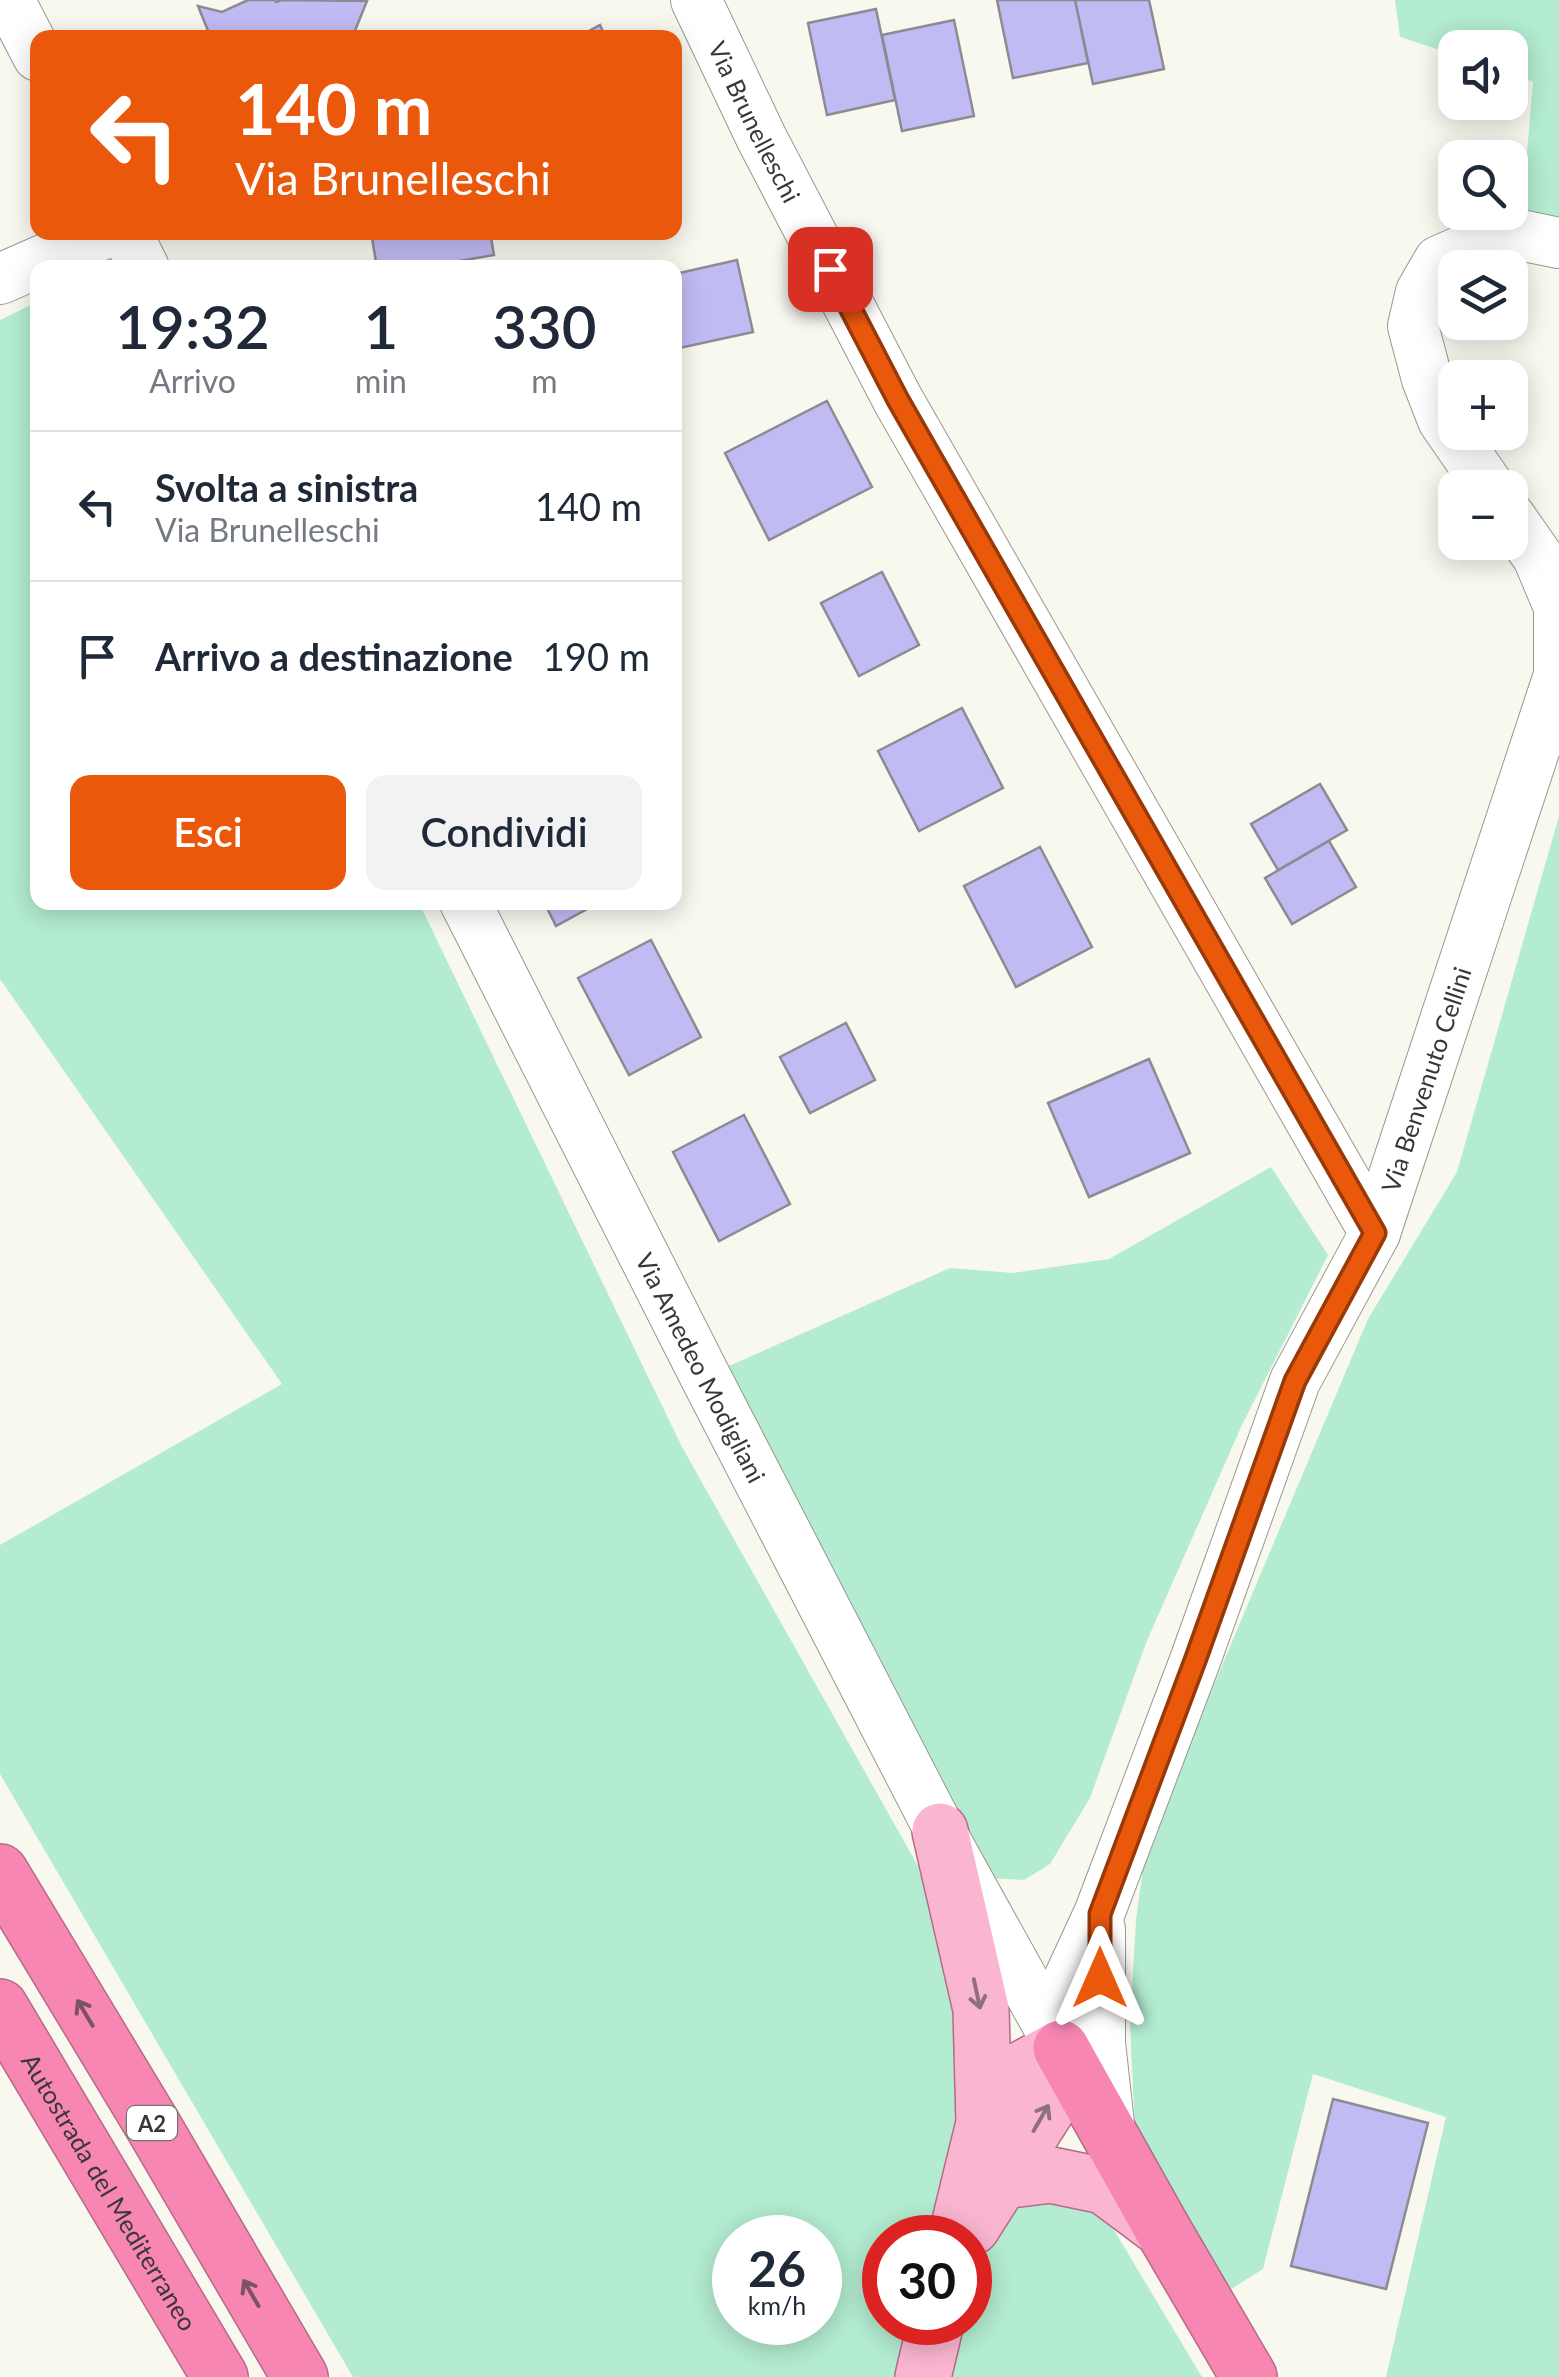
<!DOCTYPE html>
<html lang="it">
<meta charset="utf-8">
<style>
:root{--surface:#fff;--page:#f2f2f3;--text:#1f2937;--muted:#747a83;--line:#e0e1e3;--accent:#ea580c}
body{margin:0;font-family:Lato,sans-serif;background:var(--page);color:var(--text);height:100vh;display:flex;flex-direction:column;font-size:38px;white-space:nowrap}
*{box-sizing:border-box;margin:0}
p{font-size:32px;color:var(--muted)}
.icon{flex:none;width:55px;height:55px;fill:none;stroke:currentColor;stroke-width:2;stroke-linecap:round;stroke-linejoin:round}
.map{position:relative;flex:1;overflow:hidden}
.drawer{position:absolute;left:30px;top:260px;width:652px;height:650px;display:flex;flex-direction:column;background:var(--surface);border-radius:20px;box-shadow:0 5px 25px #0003}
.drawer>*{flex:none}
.hud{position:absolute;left:30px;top:30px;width:652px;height:210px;border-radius:20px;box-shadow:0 5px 25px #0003;background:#ea580c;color:#fff;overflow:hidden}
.controls{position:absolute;left:1438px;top:30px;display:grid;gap:20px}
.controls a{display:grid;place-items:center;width:90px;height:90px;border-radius:20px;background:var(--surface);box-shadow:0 5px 25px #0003;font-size:50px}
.speed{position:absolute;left:712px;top:2215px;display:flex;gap:20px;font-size:50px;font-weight:700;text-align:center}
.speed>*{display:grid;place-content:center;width:130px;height:130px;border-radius:50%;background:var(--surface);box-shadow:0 5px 25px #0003;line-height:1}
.speed small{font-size:25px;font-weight:400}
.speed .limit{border:15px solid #d22;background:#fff;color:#111}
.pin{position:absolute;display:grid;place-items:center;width:85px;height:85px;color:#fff;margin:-42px;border-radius:20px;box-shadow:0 5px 15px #0006}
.me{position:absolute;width:110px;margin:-55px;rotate:0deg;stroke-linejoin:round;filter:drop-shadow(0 0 8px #0008)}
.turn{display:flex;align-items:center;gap:35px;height:210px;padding:0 40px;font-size:45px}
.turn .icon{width:130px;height:130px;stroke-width:2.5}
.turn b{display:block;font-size:70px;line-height:85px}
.eta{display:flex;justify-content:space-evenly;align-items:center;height:170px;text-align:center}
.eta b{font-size:60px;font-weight:600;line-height:70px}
.button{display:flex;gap:20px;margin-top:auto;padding:20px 40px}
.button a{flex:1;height:115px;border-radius:20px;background:var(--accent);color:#fff;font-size:40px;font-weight:600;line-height:115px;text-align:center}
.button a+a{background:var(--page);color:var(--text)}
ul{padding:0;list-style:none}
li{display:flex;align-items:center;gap:30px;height:150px;padding:0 40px;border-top:2px solid var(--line)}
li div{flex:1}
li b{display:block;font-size:38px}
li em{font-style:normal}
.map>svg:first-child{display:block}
</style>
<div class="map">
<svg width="1559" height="2377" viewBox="0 0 1559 2377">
<rect width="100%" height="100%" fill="#f9f8ef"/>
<path fill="#b3ecd0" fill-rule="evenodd" d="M1395,0H1559V225L1522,211L1533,82L1510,73V48H1455V55L1400,37Z
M37,302L38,902L419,903L682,1447L918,1866L962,1979L968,2088L938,2237L885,2238V2322L920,2323L908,2377H353L0,1774V1545L282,1384L0,979V320ZM735,2238H820V2322H735Z
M1559,816V2377H1386L1446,2117L1313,2074L1263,2269L1220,2296L1135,2131L1130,2025L1136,1920L1146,1846L1368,1319L1457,1172Z
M1271,1167L1328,1255L1241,1427L1146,1643L1090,1798L1050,1864L1024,1880L990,1878L722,1369L950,1268L1013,1273L1109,1259Z
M1042,2195L1089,2207L1114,2230L1202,2377H937L950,2323L970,2322V2255L1003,2206Z"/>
<path fill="#c1bbf4" stroke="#8c8b93" stroke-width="2.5" d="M248,0H275L276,2L282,0L367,1L352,38H211L198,6L222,12Z
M997,0H1075L1088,63L1013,78Z
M1075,0H1149L1164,69L1093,84Z
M876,9L895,100L827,115L808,23Z
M954,20L974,116L902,131L882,35Z
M600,25L606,38H576Z
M371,232H490L494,255L419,268H377Z
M737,260L753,332L675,349V274Z
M827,401L872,487L769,540L725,453Z
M882,572L919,645L859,676L821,603Z
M962,708L1003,788L919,831L878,751Z
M1320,784L1347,830L1278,870L1251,824Z
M1329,841L1356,887L1292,924L1265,878Z
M1040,847L1092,947L1016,987L964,886Z
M544,902H600L556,926Z
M651,940L701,1037L629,1075L578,978Z
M846,1023L875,1080L810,1113L780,1057Z
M1149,1059L1190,1153L1089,1197L1048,1103Z
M744,1115L790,1204L719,1241L673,1152Z
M1333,2099L1428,2123L1386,2289L1291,2266Z"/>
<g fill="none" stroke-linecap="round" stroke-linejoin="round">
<defs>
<g id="minor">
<path d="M9,0L38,56"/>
<path id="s1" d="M696,0L761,137L898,400L1375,1233"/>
<path d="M126,232L144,268"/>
<path d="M0,279L107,232"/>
<path d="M1490,488L1443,420L1427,379L1413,326L1421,292L1439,261L1505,232L1559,243"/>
<path id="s2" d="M465,902L705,1376L940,1831L1060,2047"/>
<path d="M1100,1929V2043L1110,2133"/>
<path id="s3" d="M1061,2048L1062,1994L1099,1914L1196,1658L1295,1381L1375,1233L1559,675V607L1538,557L1510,517"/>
</g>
<path id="major" d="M940,1831L981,2009L984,2123
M1003,2181L1051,2175L1104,2186L1163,2230
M972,2227L1049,2106L1061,2048
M956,2238L984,2123L1022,2069L1061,2048
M923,2377L936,2322"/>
<g id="highway">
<path d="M0,1872L152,2124L300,2377"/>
<path id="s4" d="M0,2007L220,2377"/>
<path d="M1061,2048L1163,2230L1249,2377"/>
</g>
</defs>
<use href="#minor" stroke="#999890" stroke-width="52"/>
<use href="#major" stroke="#b46b87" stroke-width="58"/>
<use href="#highway" stroke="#b46b87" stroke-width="58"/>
<use href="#minor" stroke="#fff" stroke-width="50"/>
<use href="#major" stroke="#fab6d1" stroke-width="55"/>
<use href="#highway" stroke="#f786b3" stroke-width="55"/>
</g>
<defs><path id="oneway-shaft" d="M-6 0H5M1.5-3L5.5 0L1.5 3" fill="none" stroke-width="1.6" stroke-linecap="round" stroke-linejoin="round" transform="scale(2.5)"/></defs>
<g stroke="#90717b">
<use href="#oneway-shaft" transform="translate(977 1994) rotate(78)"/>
<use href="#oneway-shaft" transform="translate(1041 2118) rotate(-60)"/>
</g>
<g stroke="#7c5361">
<use href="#oneway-shaft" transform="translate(85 2013) rotate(-121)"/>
<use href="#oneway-shaft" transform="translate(251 2293) rotate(-120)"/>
</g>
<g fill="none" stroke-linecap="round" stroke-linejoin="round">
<defs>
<path id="route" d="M830,269L898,400L1375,1233L1295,1381L1196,1658L1100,1914V1978"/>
</defs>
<use href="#route" stroke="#983908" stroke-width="25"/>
<use href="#route" stroke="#ea580c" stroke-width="18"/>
</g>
<g text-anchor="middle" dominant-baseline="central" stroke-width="8" stroke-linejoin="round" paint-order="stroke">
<rect fill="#fff" stroke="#747472" stroke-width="2.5" x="127" y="2106" width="50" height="34" rx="8"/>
<g font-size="22" font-weight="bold" fill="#393835">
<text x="152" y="2123">A2</text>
</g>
<g font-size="25" fill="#393835" stroke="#fff">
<text stroke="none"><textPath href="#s1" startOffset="135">Via Brunelleschi</textPath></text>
<text stroke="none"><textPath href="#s3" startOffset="1040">Via Benvenuto Cellini</textPath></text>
<text stroke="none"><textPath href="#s2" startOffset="522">Via Amedeo Modigliani</textPath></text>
<text stroke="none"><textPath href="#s4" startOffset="215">Autostrada del Mediterraneo</textPath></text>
</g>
</g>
</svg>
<div class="controls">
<a><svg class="icon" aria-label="sound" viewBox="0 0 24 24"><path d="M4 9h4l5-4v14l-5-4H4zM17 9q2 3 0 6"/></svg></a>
<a><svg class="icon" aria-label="search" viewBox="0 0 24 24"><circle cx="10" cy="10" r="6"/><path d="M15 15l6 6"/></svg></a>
<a><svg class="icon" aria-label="layers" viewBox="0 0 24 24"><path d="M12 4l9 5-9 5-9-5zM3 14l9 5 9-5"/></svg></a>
<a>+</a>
<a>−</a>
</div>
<div class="speed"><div>26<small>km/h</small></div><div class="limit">30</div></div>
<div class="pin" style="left:830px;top:269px;background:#d93025"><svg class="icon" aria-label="arrive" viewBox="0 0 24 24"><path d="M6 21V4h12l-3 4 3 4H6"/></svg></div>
<svg class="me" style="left:1100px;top:1978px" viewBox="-20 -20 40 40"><path d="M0-17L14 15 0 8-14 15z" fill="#ea580c" stroke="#fff" stroke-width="4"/></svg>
<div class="hud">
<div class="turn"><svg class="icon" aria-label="left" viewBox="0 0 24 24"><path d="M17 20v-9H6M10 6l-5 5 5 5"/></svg><div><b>140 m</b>Via Brunelleschi</div></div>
</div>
<section class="drawer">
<div class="eta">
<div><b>19:32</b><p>Arrivo</p></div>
<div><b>1</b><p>min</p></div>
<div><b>330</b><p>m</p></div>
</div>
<ul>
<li><svg class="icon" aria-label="left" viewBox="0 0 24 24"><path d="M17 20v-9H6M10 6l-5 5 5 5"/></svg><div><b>Svolta a sinistra</b><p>Via Brunelleschi</p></div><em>140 m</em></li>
<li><svg class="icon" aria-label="arrive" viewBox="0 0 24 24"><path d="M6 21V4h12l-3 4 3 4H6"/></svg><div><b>Arrivo a destinazione</b></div><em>190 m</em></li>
</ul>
<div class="button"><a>Esci</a><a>Condividi</a></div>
</section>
</div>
